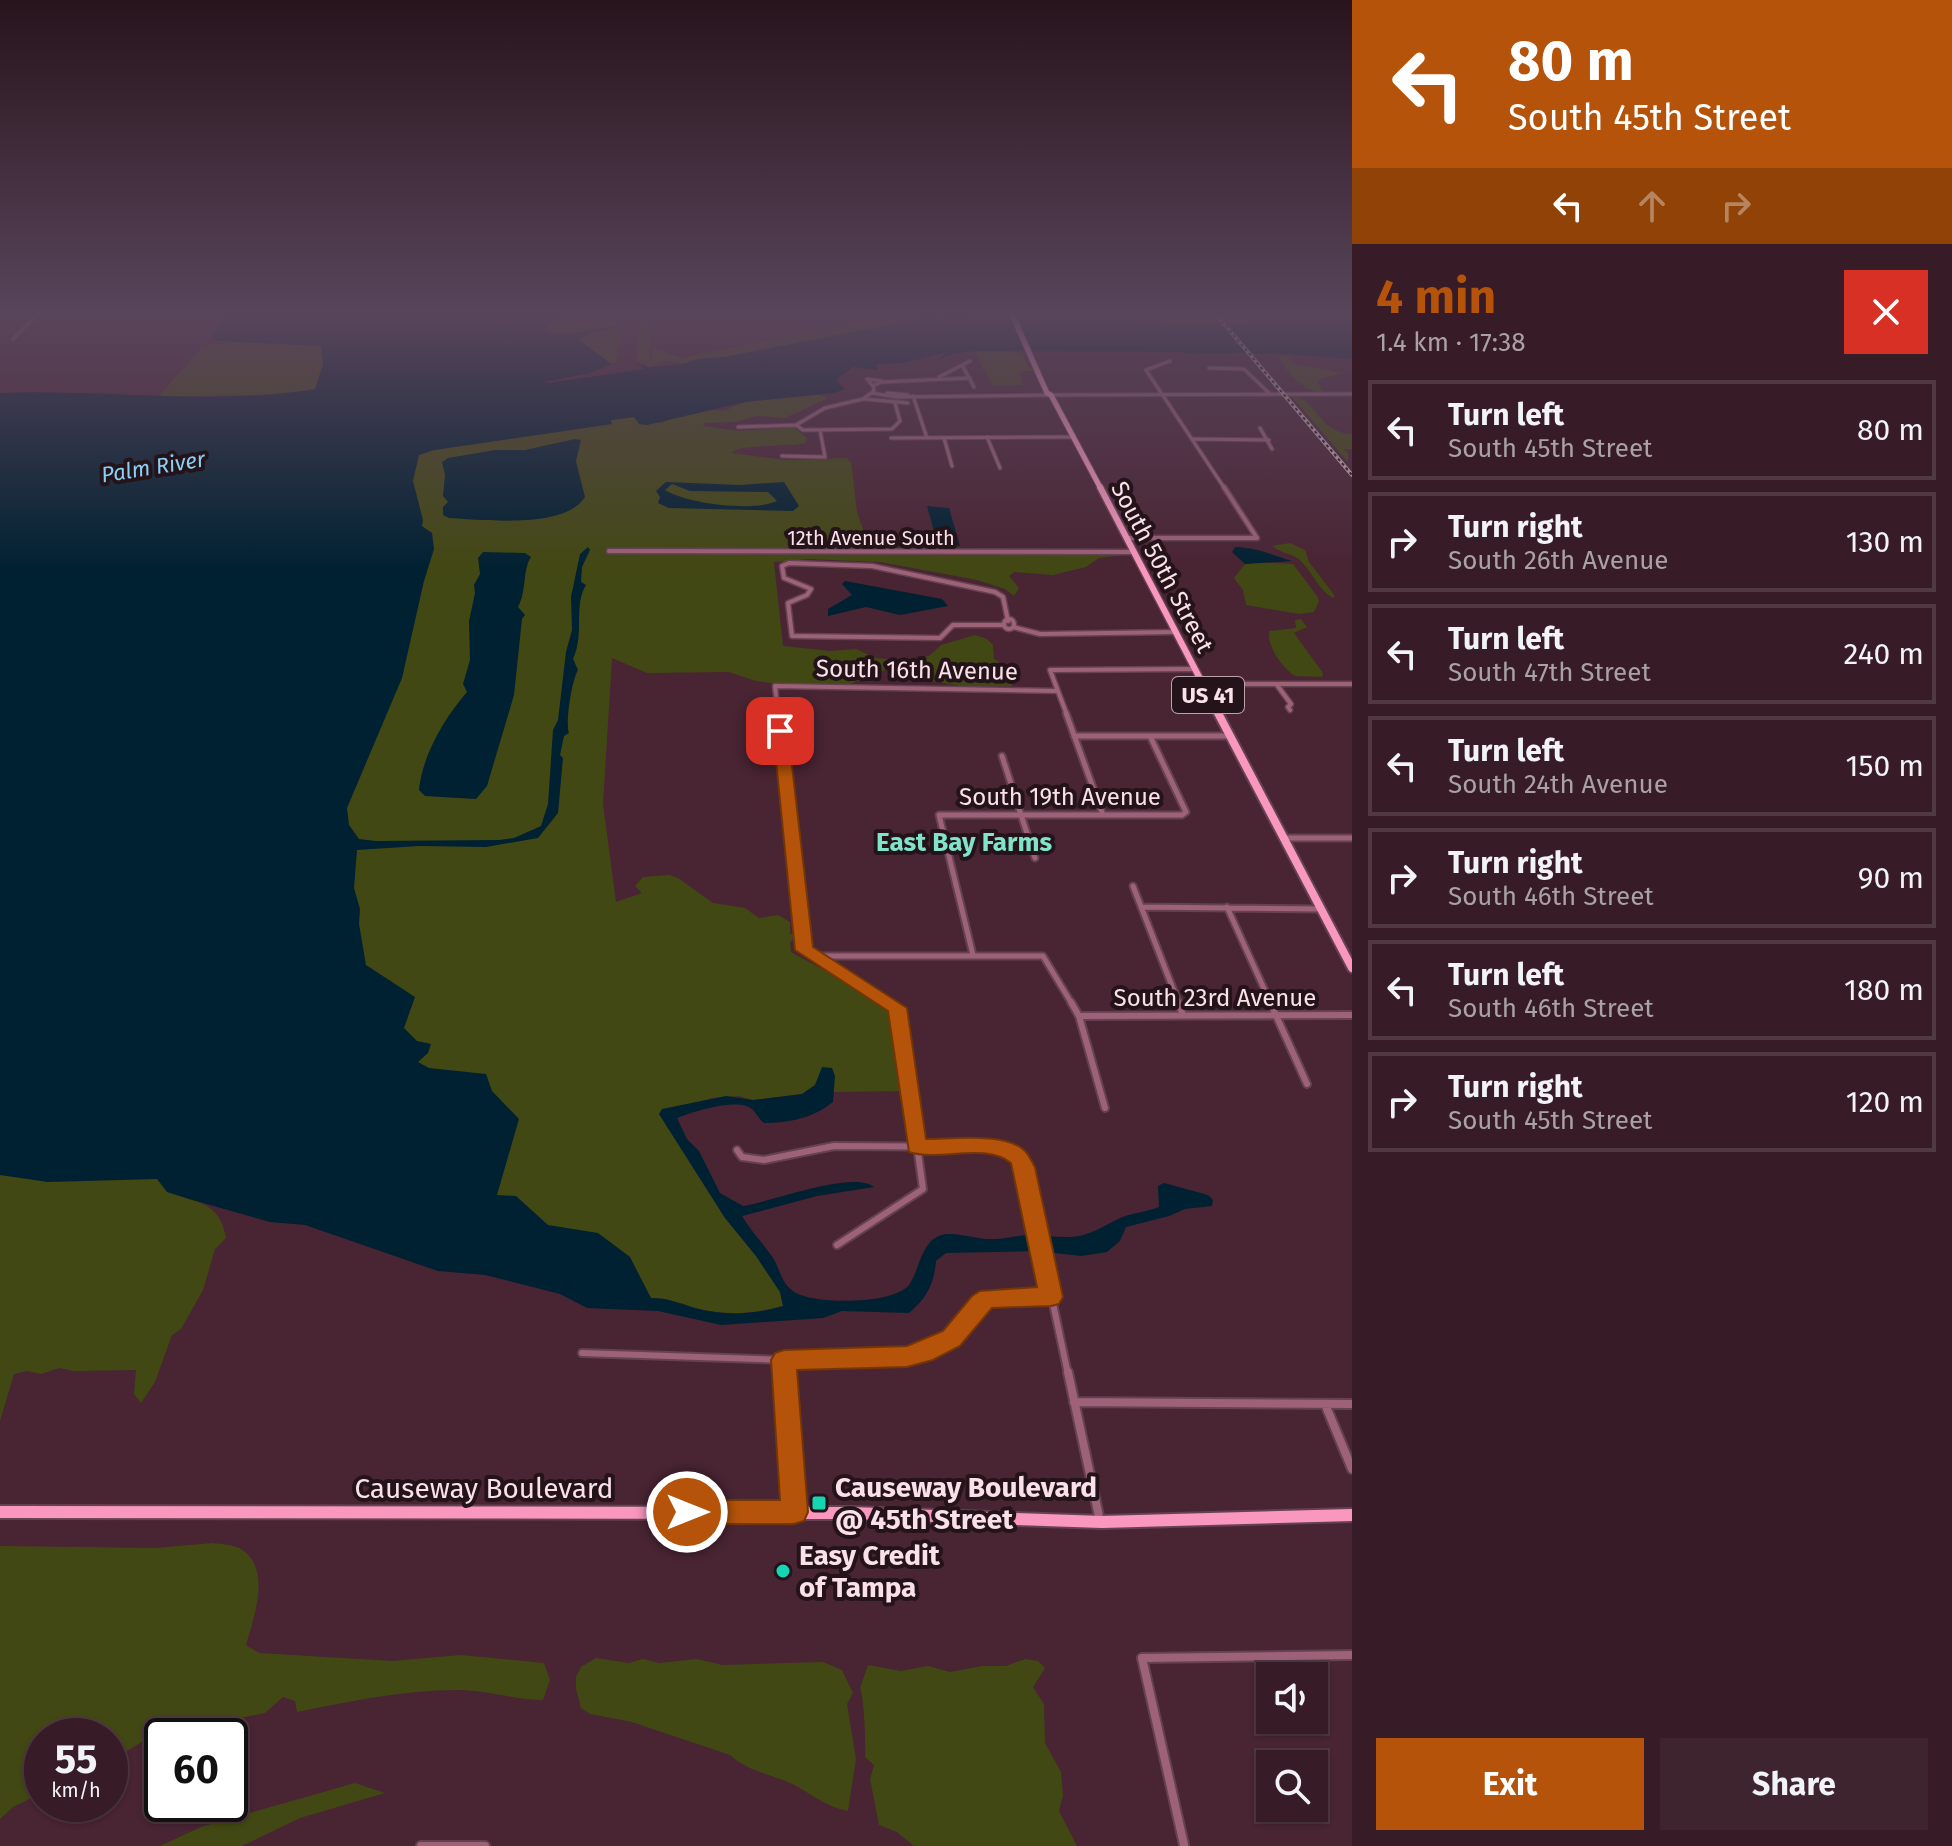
<!DOCTYPE html>
<meta charset="utf-8">
<style>
:root{--surface:#371b26;--page:#3e242e;--text:#f1f3f6;--muted:#aaa1a7;--line:#513943;--accent:#b45309}
body{margin:0;font-family:"Fira Sans",sans-serif;background:var(--page);color:var(--text);height:100vh;display:flex;flex-direction:column;font-size:30px;white-space:nowrap}
*{box-sizing:border-box;margin:0}
p{font-size:26px;color:var(--muted)}
.icon{flex:none;width:44px;height:44px;fill:none;stroke:currentColor;stroke-width:2;stroke-linecap:round;stroke-linejoin:round}
.map{position:relative;flex:1;overflow:hidden}
.sheet{display:flex;flex-direction:column;background:var(--surface);width:600px}
.sheet>*{flex:none}
.hud{background:#b45309;color:#fff;overflow:hidden}
.controls{position:absolute;left:1256px;top:1662px;display:grid;gap:16px}
.controls a{display:grid;place-items:center;width:72px;height:72px;border-radius:0px;background:var(--surface);box-shadow:0 2px 6px #0004,0 0 0 2px var(--line);font-size:40px}
.speed{position:absolute;left:24px;top:1718px;display:flex;gap:16px;font-size:40px;font-weight:700;text-align:center}
.speed>*{display:grid;place-content:center;width:104px;height:104px;border-radius:50%;background:var(--surface);box-shadow:0 2px 6px #0004,0 0 0 2px var(--line);line-height:1}
.speed small{font-size:20px;font-weight:400}
.speed .limit{border:4px solid #111;border-radius:12px;background:#fff;color:#111}
.pin{position:absolute;display:grid;place-items:center;width:68px;height:68px;color:#fff;margin:-34px;border-radius:16px;box-shadow:0 4px 12px #0006}
.me{position:absolute;width:88px;margin:-44px;rotate:90deg;stroke-linejoin:round;filter:drop-shadow(0 0 6px #0008)}
.turn{display:flex;align-items:center;gap:28px;height:168px;padding:0 24px;font-size:36px}
.turn .icon{width:104px;height:104px;stroke-width:2.5}
.turn b{display:block;font-size:56px;line-height:68px}
.lanes{display:flex;align-items:center;height:76px;padding:0 24px;background:#0003;justify-content:center;gap:40px;direction:ltr}
.lanes .off{opacity:.35}
.round{display:grid;place-items:center;flex:none;width:84px;height:84px;border-radius:0px;background:var(--page)}
.headline{display:flex;align-items:center;justify-content:space-between;height:136px;padding:0 24px}
h1{font-size:48px;font-weight:700;line-height:60px;color:var(--accent)}
.button{display:flex;gap:16px;margin-top:auto;padding:16px 24px}
.button a{flex:1;height:92px;border-radius:0px;background:var(--accent);color:#fff;font-size:32px;font-weight:700;line-height:92px;text-align:center}
.button a+a{background:var(--page);color:var(--text)}
ul{padding:0;list-style:none}
li{display:flex;align-items:center;gap:24px;height:100px;margin:0 16px 12px;padding:0 8px;border:4px solid var(--line);border-radius:0px}
li div{flex:1}
li b{display:block;font-size:30px}
li em{font-style:normal}
main{display:flex;flex:1;min-height:0}
.map>svg:first-child{display:block}
</style>
<main>
<div class="map">
<svg width="1352" height="1846" viewBox="0 0 1352 1846">
<rect width="100%" height="100%" fill="#492433"/>
<path fill="#424813" d="M231,312H357L315,390L288,394L158,397L203,346L226,344L216,341L212,335Z
M523,312H621L622,316L614,321L620,325L614,330L620,332L617,361L599,368L563,374Z
M641,312H650V362L653,347L681,358L878,319L896,312L923,315L905,322L725,357L705,358L685,364L666,360L650,367L637,361C636,351 639,320 641,312Z
M1048,312H1208L1218,321L1213,324C1151,324 1090,317 1028,320L1044,317L1042,313Z
M1222,312H1352V316L1329,320L1248,319L1256,324L1229,323Z
M1008,351L1022,353L1028,367L1034,370L1019,372L1023,385L994,386L974,352Z
M1278,356L1288,357L1295,364L1342,373L1317,380L1324,393C1303,392 1287,372 1278,356Z
M817,395L828,398L785,418L757,416L735,422L705,423L703,426L738,431L794,427L807,438L806,443C786,448 741,443 731,453L785,460L846,458L851,462L857,512L869,546L865,547L867,553L1121,555L1099,558L1086,567L1053,575L1014,572L1009,576L1019,588L1014,596L1005,589L977,580L880,562L809,559L774,562L783,646L830,651L856,649L876,658L904,661L929,656L941,645L975,635L987,639L993,645L994,659C1005,667 1014,671 1012,686L967,687L933,681L931,678L935,675L923,666L900,664L850,684H779L756,681L729,672L647,673L612,658L603,804L616,902L642,893L635,886L643,877L669,875L678,878L713,903L745,908L759,918L778,915L790,922V934H797L790,943L791,952L895,1009L908,1091L834,1092L823,1067L815,1085L802,1094L753,1100L739,1096L712,1098L659,1114L725,1218L756,1256L780,1292L783,1306C753,1314 725,1316 695,1308C680,1303 667,1298 651,1298L184,1140L400,461L434,450L611,424V420L634,417L638,421L662,423L674,417L711,410L724,411L745,402Z
M1291,396C1319,398 1315,432 1352,434V449H1343L1348,453V462Z
M1290,543L1305,550L1309,562L1335,596L1333,598C1319,590 1313,574 1302,562C1294,553 1281,554 1272,546Z
M1255,562L1293,564L1317,596L1319,601L1314,612L1299,614L1246,605L1243,590L1234,578L1245,564Z
M1301,619L1307,627L1294,633L1323,673L1322,677L1295,676C1282,667 1267,647 1269,631L1296,628L1295,620Z
M66,1094L189,1199C212,1205 222,1215 226,1238L215,1249L203,1290L181,1329L172,1335L155,1382L141,1403L134,1394L136,1370L74,1371L59,1368L41,1374L27,1371L14,1374L0,1421V1104Z
M213,1543C221,1544 232,1545 239,1548C273,1566 254,1617 246,1645L259,1653L393,1661L461,1655L544,1663L550,1680L543,1700C516,1700 490,1691 463,1690C408,1689 351,1701 297,1712L295,1701L283,1697L265,1713L219,1722L167,1727L110,1761V1736H42V1793L13,1807L0,1819V1546L155,1548Z
M596,1658L629,1663L643,1659L659,1663L697,1659L722,1665L823,1662L842,1670L853,1693L847,1704L856,1759L848,1811C828,1807 815,1797 798,1787C775,1774 749,1773 730,1755L632,1722L590,1714L581,1708L576,1689V1677L581,1667Z
M1025,1659L1038,1661L1045,1668L1033,1687L1044,1704L1045,1743L1061,1772L1063,1795L1059,1811L1077,1846H914L897,1832L879,1825L870,1779L874,1765L865,1757C866,1744 864,1696 860,1688L868,1665L901,1671L928,1666L950,1672L982,1666H1006Z
M355,1783L385,1793L300,1818L242,1846H160L201,1827Z"/>
<path fill="#002131" fill-rule="evenodd" d="M231,312H549L563,320L549,324L545,330C566,340 595,326 619,327L593,332L578,339L611,364L590,373L544,382L548,383L644,369L638,364L650,367L684,364L697,359L725,357L904,322L922,315L915,312H931L937,320L963,315L971,318L958,323L970,325C1032,321 1099,310 1161,324L1352,323V359C1317,356 1281,354 1246,353C1227,352 1195,357 1181,352L973,351L953,354L937,360L947,352L904,363L876,364L878,370L853,367L836,380L845,389L834,393L745,402L647,425L639,424L634,417L611,420L612,424L434,450L419,455L413,481L423,520L422,526L432,533L434,549L424,581L402,678L347,808L349,825L359,839L376,841L499,840L514,838L541,826L548,804L553,730L558,720L566,652L572,630L571,597L580,554L588,547L590,550L582,567L581,582L586,585C573,606 585,634 573,659L578,670C572,679 565,723 569,733L564,736L560,755L563,758L558,813L538,838L486,847L419,846L357,850L354,888L360,909L359,924L366,965L415,997L404,1028L417,1041L431,1044L428,1053L418,1062L429,1068L486,1074L492,1091L519,1119L497,1195L516,1196L548,1225L598,1233L630,1257L651,1298C667,1298 679,1303 695,1308C725,1316 752,1315 783,1306L780,1292L756,1256L725,1218L659,1114L662,1109L726,1096L753,1100L802,1094L815,1085L822,1067L832,1068L835,1076L833,1102C813,1118 789,1123 764,1123C759,1119 756,1113 752,1109C738,1097 692,1112 677,1118L687,1139L699,1151L720,1193L743,1206C771,1202 853,1170 874,1187L817,1196L742,1216C750,1230 762,1242 771,1255C780,1267 780,1282 793,1291C811,1305 893,1305 909,1285C920,1270 921,1237 946,1234C960,1233 981,1240 994,1239C1006,1239 1018,1235 1030,1235C1047,1235 1062,1239 1079,1236C1093,1233 1106,1225 1118,1219C1130,1213 1146,1212 1159,1207L1158,1186L1164,1183L1208,1195L1213,1200L1212,1206L1185,1209L1169,1216L1126,1227L1120,1241L1107,1252L1081,1256L1037,1251L946,1253L936,1261C934,1284 927,1298 909,1313L842,1311L823,1318L721,1325L658,1311L587,1308L560,1294L485,1275L438,1271L305,1225L270,1222L189,1199L167,1192L157,1179L48,1182L0,1175V393C105,389 211,406 315,389L323,364L321,346L216,341L212,335Z
M575,439L581,440L576,461L585,497C566,529 484,520 449,518L443,515V507L448,502L443,496L445,475L442,462L448,458L495,450H525Z
M666,482L740,485L784,482L799,506L793,511L669,508L658,503L660,497L656,491ZM672,484L690,491L768,492L777,501C753,512 688,504 665,490Z
M927,506L949,508L960,546H938Z
M1235,547C1258,548 1270,554 1292,561L1245,564L1232,552Z
M483,552L525,553L531,557C522,571 527,591 518,607L525,615L522,619L514,695L487,786L476,799L425,796L419,790C422,756 445,717 467,692L463,684L470,660L469,621L475,593L474,585L480,574L478,558Z
M845,581L942,599L948,606L900,615L866,607L828,616V609L852,595L842,584Z"/>
<g fill="none" stroke-linecap="round" stroke-linejoin="round">
<defs>
<path id="minor-far4" d="M13,339L40,312
M1170,361L1146,370L1225,489
M962,365L974,387
M1209,368L1244,369L1270,394
M939,377L970,361
M873,386L867,379L881,381
M872,393L897,397L1050,395
M887,393L908,395
M913,396L927,438
M864,399L908,403
M895,403L900,421L892,429L803,430L796,425L825,408L863,399L874,391L873,386L881,382L970,378
M738,427L796,425
M1260,428L1272,449
M987,437L1000,468
M891,438L1073,437
M944,438L952,466
M1193,439L1269,440
M782,456L825,457L820,430"/>
<path id="minor-far3" d="M1126,538H1257L1224,487
M609,551L1134,552
M1004 624a5 5 0 1 1 10 0a5 5 0 1 1-10 0Z
M1003,625H953L940,638L792,636L788,603L807,595L811,589L784,578L782,566L789,563L872,566L995,592L1003,597L1008,621
M1013,627L1040,634L1176,632
M1203,684H1352
M1277,685L1291,704L1288,707L1290,710
M778,715L775,686L1058,691
M1067,715L1050,670L1195,669"/>
<path id="minor-far2" d="M778,713L804,950L892,1004
M1066,713L1103,815
M1074,736H1229
M1002,756L1035,858
M1285,838H1352
M1133,886L1179,1004
M1141,907L1320,909
M1227,907L1271,1004
M973,955L939,815H1182L1186,812L1150,736
M813,956H1043L1072,1004"/>
<path id="minor-far1" d="M1071,1002L1079,1016L1105,1108
M1178,1002L1183,1015
M1270,1002L1307,1084
M1079,1016L1352,1015
M737,1150L742,1157L764,1160L834,1146L989,1147L1010,1152L1024,1167L1068,1374
M837,1245L923,1189L898,1008L889,1002
M582,1353L784,1360L907,1357L949,1340L989,1298L1051,1297
M784,1360L785,1374"/>
<path id="minor" d="M785,1372L794,1511
M1068,1372L1100,1521
M1074,1402L1352,1404
M1325,1404L1352,1469
M1184,1845L1142,1658L1352,1655
M421,1846H485"/>
<path id="tertiary" d="M1051,395L1352,394"/>
<path id="primary-far3" d="M1011,312L1047,393L1051,395L1101,489"/>
<path id="primary-far2" d="M1100,487L1219,715"/>
<path id="primary-far1" d="M1218,713L1352,968"/>
<path id="primary" d="M0,1512L852,1513L1102,1522L1352,1515"/>
</defs>
<use href="#minor-far4" stroke="#654250" stroke-width="5"/>
<use href="#minor-far3" stroke="#654250" stroke-width="7"/>
<use href="#minor-far2" stroke="#654250" stroke-width="9"/>
<use href="#minor-far1" stroke="#654250" stroke-width="10"/>
<use href="#minor" stroke="#654250" stroke-width="12"/>
<use href="#tertiary" stroke="#654250" stroke-width="5"/>
<use href="#primary-far3" stroke="#654250" stroke-width="7"/>
<use href="#primary-far2" stroke="#654250" stroke-width="9"/>
<use href="#primary-far1" stroke="#654250" stroke-width="12"/>
<use href="#primary" stroke="#654250" stroke-width="16"/>
<use href="#minor-far4" stroke="#9d6178" stroke-width="3"/>
<use href="#minor-far3" stroke="#9d6178" stroke-width="4"/>
<use href="#minor-far2" stroke="#9d6178" stroke-width="5"/>
<use href="#minor-far1" stroke="#9d6178" stroke-width="6"/>
<use href="#minor" stroke="#9d6178" stroke-width="8"/>
<use href="#tertiary" stroke="#9d6178" stroke-width="3"/>
<use href="#primary-far3" stroke="#f997be" stroke-width="5"/>
<use href="#primary-far2" stroke="#f997be" stroke-width="6"/>
<use href="#primary-far1" stroke="#f997be" stroke-width="8"/>
<use href="#primary" stroke="#f997be" stroke-width="12"/>
<defs>
<path id="rail" d="M1214,312L1352,475"/>
</defs>
<use href="#rail" stroke="#cdb0bb" stroke-width="4"/>
<use href="#rail" stroke="#24141a" stroke-width="2" stroke-dasharray="3" stroke-linecap="butt"/>
</g>
<linearGradient id="sky" x2="0" y2="1"><stop stop-color="#28141c"/><stop offset="0.55" stop-color="#59455b"/><stop offset="1" stop-color="#59455b" stop-opacity="0"/></linearGradient>
<rect width="1352" height="570" fill="url(#sky)"/>
<path fill="#b45309" stroke="#753606" stroke-width="2" d="M780,726L788,731L813,947L907,1008L926,1139C951,1139 1007,1132 1025,1151C1029,1155 1032,1162 1035,1167L1063,1297L1059,1304L1051,1306L992,1308L960,1346L933,1360L907,1367L797,1370L808,1512L804,1521L794,1524H687L678,1521L674,1512L678,1503L687,1500H780L771,1360L775,1353L784,1350L907,1346L943,1331L972,1296L980,1291L1037,1287L1011,1163C984,1142 940,1162 909,1152L888,1011L795,950L773,731Z"/>
<g fill="#16d5b3" stroke="#24141a" stroke-width="3">
<rect x="811" y="1495" width="16" height="16" rx="4"/>
<circle cx="783" cy="1571" r="8"/>
</g>
<g text-anchor="middle" dominant-baseline="central" stroke-width="8" stroke-linejoin="round" paint-order="stroke">
<g font-size="20" fill="#fae0e9" stroke="#24141a">
<text x="871" y="538">12th Avenue South</text>
</g>
<g font-size="22" font-style="italic" fill="#89d0f9" stroke="#24141a">
<text transform="translate(153 467) rotate(-9)">Palm River</text>
</g>
<rect fill="#24141a" stroke="#baa3ab" stroke-width="2" x="1172" y="677" width="72" height="36" rx="6"/>
<g font-size="22" font-weight="bold" fill="#fae0e9">
<text x="1208" y="695">US 41</text>
</g>
<g font-size="24" fill="#fae0e9" stroke="#24141a">
<text transform="translate(1162 567) rotate(62)">South 50th Street</text>
<text transform="translate(917 670) rotate(1)">South 16th Avenue</text>
<text x="1060" y="797">South 19th Avenue</text>
<text x="1215" y="998">South 23rd Avenue</text>
</g>
<g font-size="26" font-weight="bold" fill="#81e3ca" stroke="#24141a">
<text x="964" y="842">East Bay Farms</text>
</g>
<g font-size="28" font-weight="bold" fill="#fae0e9" stroke="#24141a" text-anchor="start">
<text x="835" y="1487">Causeway Boulevard<tspan x="835" dy="32">@ 45th Street</tspan></text>
<text x="799" y="1555">Easy Credit<tspan x="799" dy="32">of Tampa</tspan></text>
</g>
<g font-size="28" fill="#fae0e9" stroke="#24141a">
<text x="484" y="1488">Causeway Boulevard</text>
</g>
</g>
</svg>
<div class="controls">
<a><svg class="icon" aria-label="sound" viewBox="0 0 24 24"><path d="M4 9h4l5-4v14l-5-4H4zM17 9q2 3 0 6"/></svg></a>
<a><svg class="icon" aria-label="search" viewBox="0 0 24 24"><circle cx="10" cy="10" r="6"/><path d="M15 15l6 6"/></svg></a>
</div>
<div class="speed"><div>55<small>km/h</small></div><div class="limit">60</div></div>
<div class="pin" style="left:780px;top:731px;background:#d93025"><svg class="icon" aria-label="arrive" viewBox="0 0 24 24"><path d="M6 21V4h12l-3 4 3 4H6"/></svg></div>
<svg class="me" style="left:687px;top:1512px" viewBox="-20 -20 40 40"><circle r="17" fill="#b45309" stroke="#fff" stroke-width="3"/><path d="M0-11L8 9 0 5-8 9z" fill="#fff"/></svg>
</div>
<section class="sheet">
<div class="hud">
<div class="turn"><svg class="icon" aria-label="left" viewBox="0 0 24 24"><path d="M17 20v-9H6M10 6l-5 5 5 5"/></svg><div><b>80 m</b>South 45th Street</div></div>
<div class="lanes"><svg class="icon" aria-label="left" viewBox="0 0 24 24"><path d="M17 20v-9H6M10 6l-5 5 5 5"/></svg><svg class="icon off" aria-label="ahead" viewBox="0 0 24 24"><path d="M12 20V5M6 11l6-6 6 6"/></svg><svg class="icon off" aria-label="right" viewBox="0 0 24 24"><path d="M7 20v-9h11M14 6l5 5-5 5"/></svg></div>
</div>
<div class="headline"><div><h1>4 min</h1><p>1.4 km · 17:38</p></div><a class="round" style="background:#d93025;color:#fff"><svg class="icon" aria-label="close" viewBox="0 0 24 24"><path d="M6 6l12 12M18 6L6 18"/></svg></a></div>
<ul>
<li><svg class="icon" aria-label="left" viewBox="0 0 24 24"><path d="M17 20v-9H6M10 6l-5 5 5 5"/></svg><div><b>Turn left</b><p>South 45th Street</p></div><em>80 m</em></li>
<li><svg class="icon" aria-label="right" viewBox="0 0 24 24"><path d="M7 20v-9h11M14 6l5 5-5 5"/></svg><div><b>Turn right</b><p>South 26th Avenue</p></div><em>130 m</em></li>
<li><svg class="icon" aria-label="left" viewBox="0 0 24 24"><path d="M17 20v-9H6M10 6l-5 5 5 5"/></svg><div><b>Turn left</b><p>South 47th Street</p></div><em>240 m</em></li>
<li><svg class="icon" aria-label="left" viewBox="0 0 24 24"><path d="M17 20v-9H6M10 6l-5 5 5 5"/></svg><div><b>Turn left</b><p>South 24th Avenue</p></div><em>150 m</em></li>
<li><svg class="icon" aria-label="right" viewBox="0 0 24 24"><path d="M7 20v-9h11M14 6l5 5-5 5"/></svg><div><b>Turn right</b><p>South 46th Street</p></div><em>90 m</em></li>
<li><svg class="icon" aria-label="left" viewBox="0 0 24 24"><path d="M17 20v-9H6M10 6l-5 5 5 5"/></svg><div><b>Turn left</b><p>South 46th Street</p></div><em>180 m</em></li>
<li><svg class="icon" aria-label="right" viewBox="0 0 24 24"><path d="M7 20v-9h11M14 6l5 5-5 5"/></svg><div><b>Turn right</b><p>South 45th Street</p></div><em>120 m</em></li>
</ul>
<div class="button"><a>Exit</a><a>Share</a></div>
</section>
</main>
